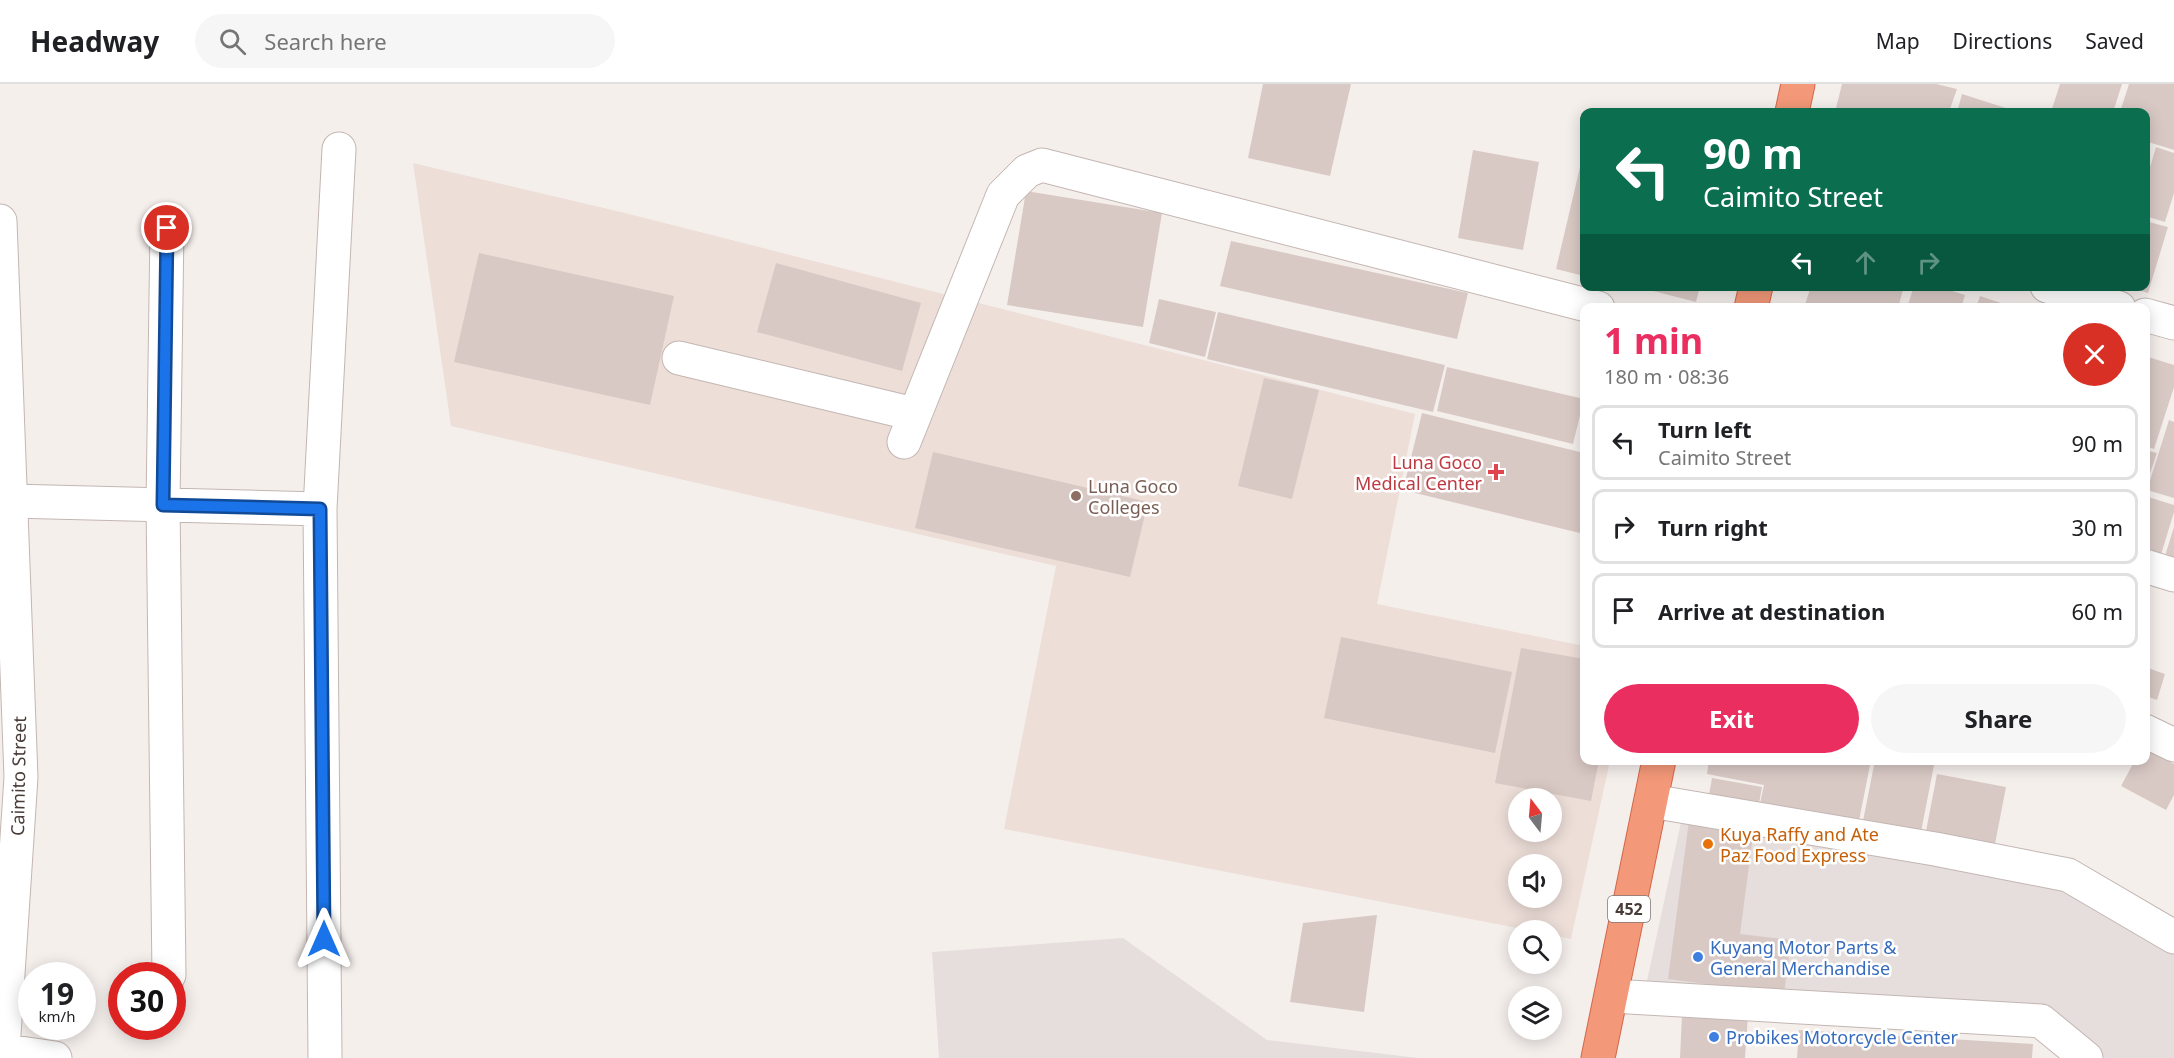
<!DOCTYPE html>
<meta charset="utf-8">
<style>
:root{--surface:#fff;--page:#f6f6f6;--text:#202124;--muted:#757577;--line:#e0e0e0;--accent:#ea2e60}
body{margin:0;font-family:"Noto Sans",sans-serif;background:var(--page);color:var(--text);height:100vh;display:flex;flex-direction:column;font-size:22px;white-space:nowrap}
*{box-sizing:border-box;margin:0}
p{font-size:20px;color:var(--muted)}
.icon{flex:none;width:33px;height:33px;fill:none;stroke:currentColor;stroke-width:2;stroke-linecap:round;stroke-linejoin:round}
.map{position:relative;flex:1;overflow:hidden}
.side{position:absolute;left:1580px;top:219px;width:570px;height:462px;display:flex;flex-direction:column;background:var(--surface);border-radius:12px;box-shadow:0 3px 15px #0003}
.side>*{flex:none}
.guide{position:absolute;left:1580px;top:24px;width:570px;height:183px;border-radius:12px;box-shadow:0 3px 15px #0003;background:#0b6e4f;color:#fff;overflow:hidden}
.needle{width:39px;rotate:344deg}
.fabs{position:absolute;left:1508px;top:704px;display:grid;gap:12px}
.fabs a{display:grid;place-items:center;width:54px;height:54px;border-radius:50%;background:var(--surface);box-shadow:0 3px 15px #0003;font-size:30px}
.speed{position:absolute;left:18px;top:878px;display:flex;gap:12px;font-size:30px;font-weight:700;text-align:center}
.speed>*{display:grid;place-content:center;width:78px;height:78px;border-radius:50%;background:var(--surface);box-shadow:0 3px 15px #0003;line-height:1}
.speed small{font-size:15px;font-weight:400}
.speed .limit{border:9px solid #d22;background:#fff;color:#111}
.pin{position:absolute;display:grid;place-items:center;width:51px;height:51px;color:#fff;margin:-26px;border:3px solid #fff;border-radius:50%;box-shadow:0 2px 6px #0007}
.me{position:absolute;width:66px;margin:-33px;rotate:0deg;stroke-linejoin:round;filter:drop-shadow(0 0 4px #0008)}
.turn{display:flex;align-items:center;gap:21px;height:126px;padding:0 24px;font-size:27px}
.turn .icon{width:78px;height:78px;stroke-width:2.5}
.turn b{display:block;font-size:42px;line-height:51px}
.lanes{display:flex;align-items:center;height:57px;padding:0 24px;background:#0003;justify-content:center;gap:30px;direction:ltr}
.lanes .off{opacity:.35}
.round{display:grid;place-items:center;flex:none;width:63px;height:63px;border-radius:32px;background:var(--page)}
.overview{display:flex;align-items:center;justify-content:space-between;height:102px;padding:0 24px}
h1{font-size:36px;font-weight:700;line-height:45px;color:var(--accent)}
.primary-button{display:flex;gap:12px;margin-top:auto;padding:12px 24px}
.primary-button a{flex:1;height:69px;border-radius:36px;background:var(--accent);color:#fff;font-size:24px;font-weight:700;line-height:69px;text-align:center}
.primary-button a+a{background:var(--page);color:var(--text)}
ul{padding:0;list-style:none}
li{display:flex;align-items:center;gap:18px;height:75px;margin:0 12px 9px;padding:0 12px;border:3px solid var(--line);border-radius:12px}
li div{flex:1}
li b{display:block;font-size:22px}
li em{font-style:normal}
header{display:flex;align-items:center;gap:36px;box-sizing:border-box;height:84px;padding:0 30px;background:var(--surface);border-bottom:2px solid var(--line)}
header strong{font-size:28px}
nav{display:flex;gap:33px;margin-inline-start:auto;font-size:21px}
.search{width:420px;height:54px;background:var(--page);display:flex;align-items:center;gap:15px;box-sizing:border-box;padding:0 21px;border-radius:33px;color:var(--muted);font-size:22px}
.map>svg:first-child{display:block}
</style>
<header>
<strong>Headway</strong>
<div class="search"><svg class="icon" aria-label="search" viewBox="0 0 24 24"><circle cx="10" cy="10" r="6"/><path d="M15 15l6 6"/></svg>Search here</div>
<nav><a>Map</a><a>Directions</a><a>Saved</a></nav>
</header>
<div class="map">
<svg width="2174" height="974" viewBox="0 0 2174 974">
<rect width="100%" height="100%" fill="#f5efec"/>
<path fill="#e5dedd" d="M1686,715L2074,781L2174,836V974H2105L2050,930L1645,906Z
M1123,854L1267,956L1418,974H939L932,868Z"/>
<path fill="#edded8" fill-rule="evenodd" d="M413,79L625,129L1415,330L1377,520L1584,562V676L1610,677L1571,855L1551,851V846H1527L1004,745L1056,482L451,342ZM1518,714H1551V747H1518ZM1518,780H1551V813H1518Z"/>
<path fill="#d9c9c5" d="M1263,0H1351L1330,92L1248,74Z
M1842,0H1936L1957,5L1949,28H1835Z
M2060,0H2122L2113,28H2051Z
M2129,0H2174V66L2145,57V28H2120Z
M1962,10L2018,28H1957Z
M2156,63L2174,69V109L2165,138L2145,132V100Z
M1473,66L1539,78L1523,166L1458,154Z
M1580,83L1584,84V192L1556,185Z
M1026,107L1162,129L1143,243L1007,221Z
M2145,137L2168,143L2148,209L2128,203L2145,202Z
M1231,157L1468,209L1457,255L1220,202Z
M479,169L674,212L650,321L454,278Z
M776,179L921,219L902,287L757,248Z
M1634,202H1700L1696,218Z
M1811,202H1904L1898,224H1804Z
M1914,202H1936L1965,211L1961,224H1907Z
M1980,212L2013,223L2012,224H1976Z
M1159,215L1216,228L1205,273L1149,259Z
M1218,228L1445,281L1433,328L1207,275Z
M2145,272L2174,281V303L2154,365L2145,362Z
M1447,283L1584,315L1573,360L1437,327Z
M1264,294L1319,306L1292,415L1238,402Z
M1422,329L1584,369V450L1403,406Z
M2169,336L2174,338V414L2147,406Z
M2145,366L2157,369L2145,404Z
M933,368L1148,418L1130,493L915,444Z
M2145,412L2174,421V428L2160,474L2145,470Z
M2174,443V478L2164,475Z
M1341,553L1512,588L1495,669L1324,634Z
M1521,564L1584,575V676H1599L1591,717L1495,699Z
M2145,583L2165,590L2157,616L2145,612Z
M2145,665L2174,680V711L2166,726L2121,702L2135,676H2145Z
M1709,676H1871L1858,742L1759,724L1764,701L1707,690Z
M1875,676H1935L1921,748L1863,737Z
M1937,690L2006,703L1995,760L1926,747Z
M1712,694L1762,703L1758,725L1708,716Z
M1690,729L1755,737L1740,850L1791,856L1784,910L1668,895Z
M1377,831L1364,928L1290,918L1303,839Z
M1682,931L1748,932L1745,974H1680Z
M1799,946L2033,960L2032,974H1797Z"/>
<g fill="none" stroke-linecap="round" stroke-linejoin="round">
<defs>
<path id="minor" d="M0,137L21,693L3,966
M167,144L163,421L169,891
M2047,202L2119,224
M2145,231L2174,239
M679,274L914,330
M904,358L1003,111L1027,87L1042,81L1598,224
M11,417L320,425
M2145,482L2174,491
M2145,647L2174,661
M1651,717L1935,765L2068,791L2174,853
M1612,912L2041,937L2086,974
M0,966L55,974
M325,974L320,425L339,65"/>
<path id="highway" d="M1792,28L1798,0
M1751,224L1756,202
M1598,974L1659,676"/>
</defs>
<use href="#minor" stroke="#c3b6b2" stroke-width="35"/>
<use href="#highway" stroke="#d36749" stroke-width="35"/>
<use href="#minor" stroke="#fff" stroke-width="33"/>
<use href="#highway" stroke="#f39879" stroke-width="33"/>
</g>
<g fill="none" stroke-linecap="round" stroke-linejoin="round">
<defs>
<path id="route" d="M167,144L163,421L320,425L324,855"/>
</defs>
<use href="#route" stroke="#114b97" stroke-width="15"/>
<use href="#route" stroke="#1a73e8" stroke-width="10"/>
</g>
<path fill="#e0444e" stroke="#fff" stroke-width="2" d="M1493 379h6v6h6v6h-6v6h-6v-6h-6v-6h6z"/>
<circle fill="#8d6e63" stroke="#fff" stroke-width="2" cx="1076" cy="412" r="6"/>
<circle fill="#e8710a" stroke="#fff" stroke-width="2" cx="1708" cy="760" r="6"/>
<g fill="#3f7fe0" stroke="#fff" stroke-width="2">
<circle cx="1698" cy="873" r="6"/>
<circle cx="1714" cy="953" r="6"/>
</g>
<g text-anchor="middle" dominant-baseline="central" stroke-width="5" stroke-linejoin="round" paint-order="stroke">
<rect fill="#fff" stroke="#807775" stroke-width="1.5" x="1608" y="812" width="42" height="26" rx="4.5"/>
<g font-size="16" font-weight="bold" fill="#493d3a">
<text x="1629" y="825">452</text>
</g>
<g font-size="18" fill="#be3a42" stroke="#fff" text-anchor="end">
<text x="1482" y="378">Luna Goco<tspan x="1482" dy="21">Medical Center</tspan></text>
</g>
<g font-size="18" fill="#785e54" stroke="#fff" text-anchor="start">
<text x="1088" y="402">Luna Goco<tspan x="1088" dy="21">Colleges</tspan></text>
</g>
<g font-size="18" fill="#493d3a" stroke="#fff">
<text transform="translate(18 692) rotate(-89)">Caimito Street</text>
</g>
<g font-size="18" fill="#c56008" stroke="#fff" text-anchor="start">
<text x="1720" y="750">Kuya Raffy and Ate<tspan x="1720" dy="21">Paz Food Express</tspan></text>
</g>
<g font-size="18" fill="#366cbe" stroke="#fff" text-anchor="start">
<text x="1710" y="863">Kuyang Motor Parts &amp;<tspan x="1710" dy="21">General Merchandise</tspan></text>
<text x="1726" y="953">Probikes Motorcycle Center</text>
</g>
</g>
</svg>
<div class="fabs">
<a><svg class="needle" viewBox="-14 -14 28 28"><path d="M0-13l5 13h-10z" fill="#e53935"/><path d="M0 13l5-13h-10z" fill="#757577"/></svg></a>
<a><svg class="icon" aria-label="sound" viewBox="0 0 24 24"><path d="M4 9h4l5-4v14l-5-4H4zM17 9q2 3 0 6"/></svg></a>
<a><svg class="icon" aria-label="search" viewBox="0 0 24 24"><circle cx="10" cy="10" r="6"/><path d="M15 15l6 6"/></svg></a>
<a><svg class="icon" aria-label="layers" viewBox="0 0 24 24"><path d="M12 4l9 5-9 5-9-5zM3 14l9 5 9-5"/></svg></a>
</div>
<div class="speed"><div>19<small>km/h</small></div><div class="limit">30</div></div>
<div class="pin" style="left:167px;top:144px;background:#d93025"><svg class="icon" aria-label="arrive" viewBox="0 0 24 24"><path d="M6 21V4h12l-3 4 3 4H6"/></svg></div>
<svg class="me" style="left:324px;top:855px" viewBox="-20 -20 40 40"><path d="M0-17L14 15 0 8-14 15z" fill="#1a73e8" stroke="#fff" stroke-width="4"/></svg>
<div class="guide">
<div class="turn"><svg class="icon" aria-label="left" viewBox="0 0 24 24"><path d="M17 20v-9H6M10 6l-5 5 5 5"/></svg><div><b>90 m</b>Caimito Street</div></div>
<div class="lanes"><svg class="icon" aria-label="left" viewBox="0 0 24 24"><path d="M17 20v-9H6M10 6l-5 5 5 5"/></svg><svg class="icon off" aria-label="ahead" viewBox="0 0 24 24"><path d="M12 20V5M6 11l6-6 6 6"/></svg><svg class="icon off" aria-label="right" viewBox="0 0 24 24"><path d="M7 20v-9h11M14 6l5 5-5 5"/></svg></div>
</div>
<section class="side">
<div class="overview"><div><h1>1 min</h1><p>180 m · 08:36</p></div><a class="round" style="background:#d93025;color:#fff"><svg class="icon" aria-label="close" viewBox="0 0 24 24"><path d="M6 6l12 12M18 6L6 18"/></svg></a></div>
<ul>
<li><svg class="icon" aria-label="left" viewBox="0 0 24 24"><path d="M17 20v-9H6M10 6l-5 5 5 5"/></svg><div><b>Turn left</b><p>Caimito Street</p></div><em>90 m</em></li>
<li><svg class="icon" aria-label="right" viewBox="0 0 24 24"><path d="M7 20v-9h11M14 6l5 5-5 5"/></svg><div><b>Turn right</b></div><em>30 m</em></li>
<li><svg class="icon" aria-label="arrive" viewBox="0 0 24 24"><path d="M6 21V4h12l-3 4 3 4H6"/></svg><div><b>Arrive at destination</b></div><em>60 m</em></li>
</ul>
<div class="primary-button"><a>Exit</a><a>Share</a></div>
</section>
</div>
